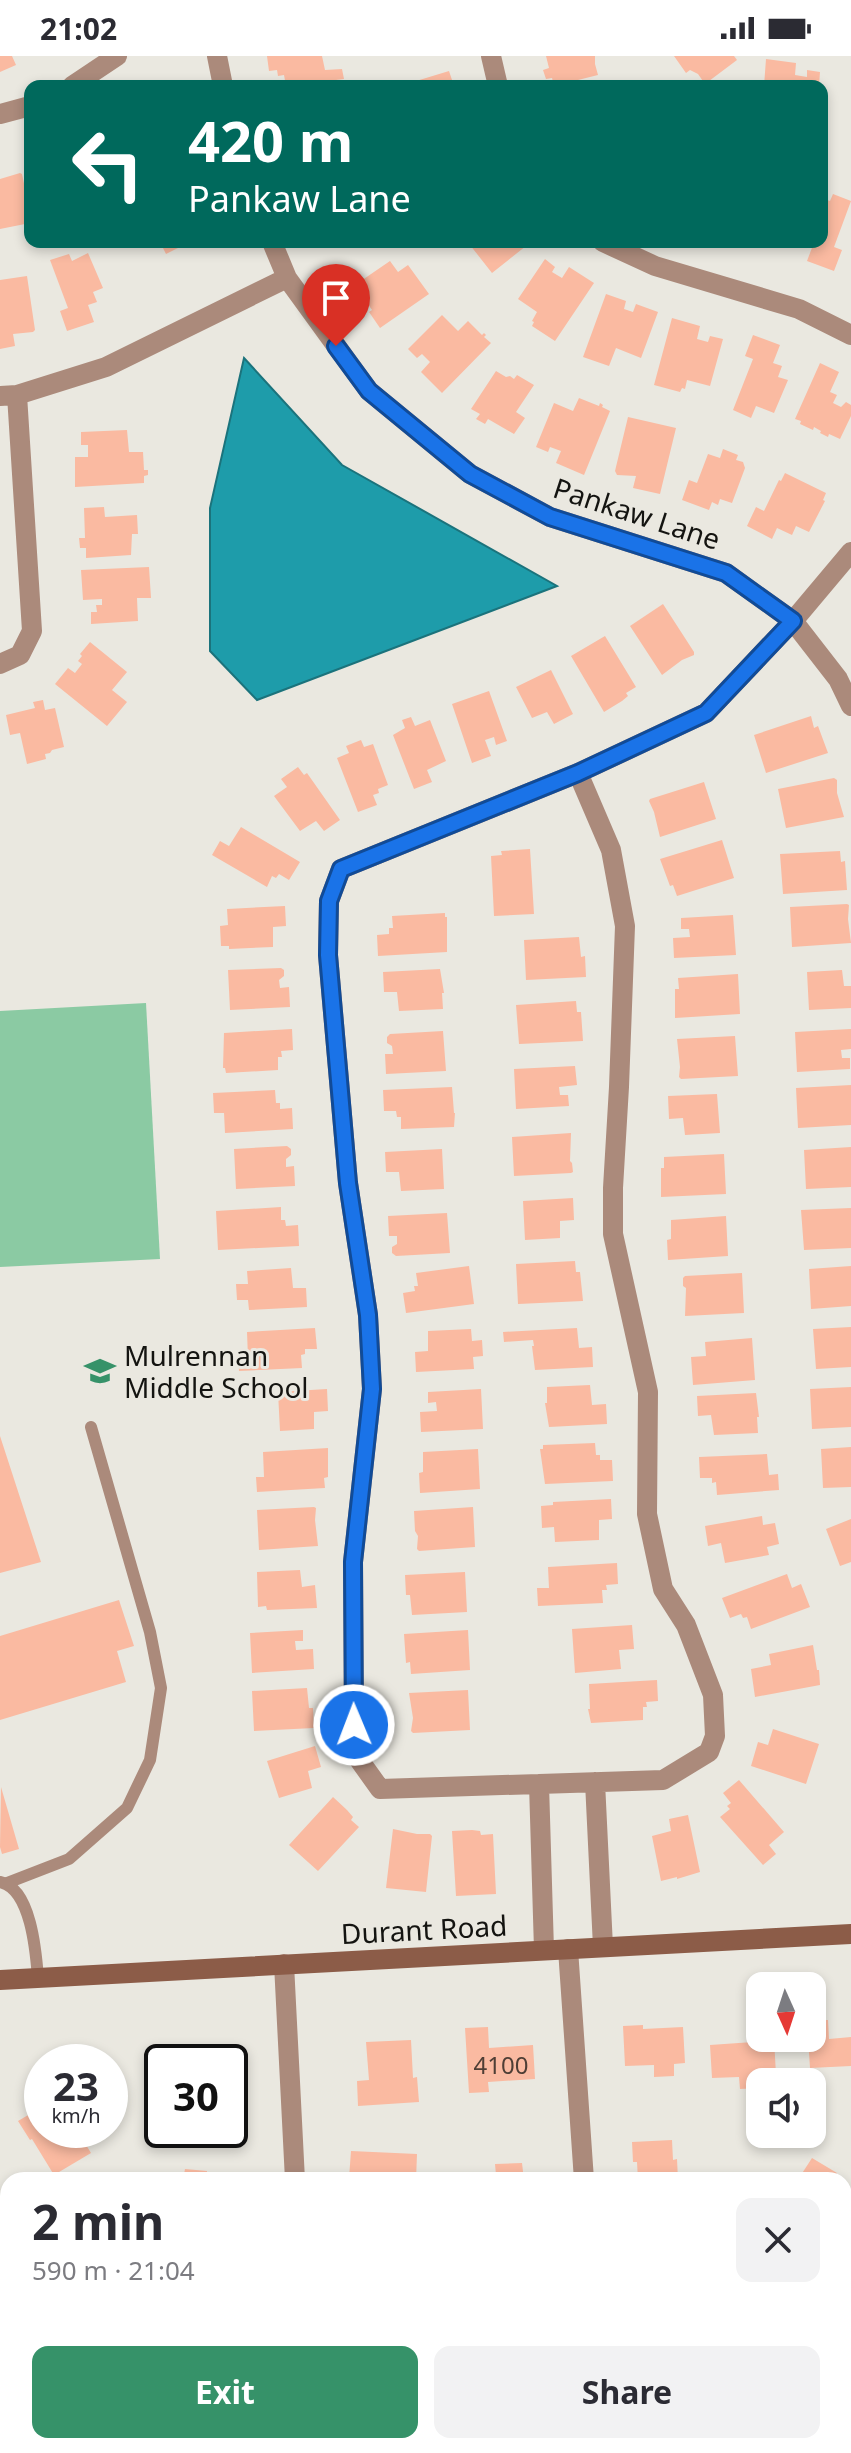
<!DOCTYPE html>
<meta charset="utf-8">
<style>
:root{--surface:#fff;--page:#f2f2f3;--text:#2b2b33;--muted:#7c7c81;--accent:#369269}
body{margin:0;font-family:"Noto Sans",sans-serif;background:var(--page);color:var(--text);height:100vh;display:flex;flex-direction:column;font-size:30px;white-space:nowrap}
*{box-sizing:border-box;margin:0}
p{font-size:26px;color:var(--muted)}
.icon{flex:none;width:44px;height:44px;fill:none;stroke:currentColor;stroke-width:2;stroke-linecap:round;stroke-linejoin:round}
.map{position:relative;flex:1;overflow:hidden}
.panel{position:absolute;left:0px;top:2116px;width:852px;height:282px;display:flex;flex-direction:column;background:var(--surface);border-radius:24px 24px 0 0;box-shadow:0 4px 12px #0003}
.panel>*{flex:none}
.guide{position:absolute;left:24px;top:24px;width:804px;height:168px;border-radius:16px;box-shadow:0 4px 12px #0003;background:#00695c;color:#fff;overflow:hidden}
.needle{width:52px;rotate:177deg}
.buttons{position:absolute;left:746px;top:1916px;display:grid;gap:16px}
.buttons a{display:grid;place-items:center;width:80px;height:80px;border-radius:16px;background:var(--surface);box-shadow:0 4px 12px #0003;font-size:40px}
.speed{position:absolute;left:24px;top:1988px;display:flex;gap:16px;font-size:40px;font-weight:700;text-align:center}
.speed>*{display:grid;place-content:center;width:104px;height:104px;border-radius:50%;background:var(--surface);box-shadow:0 4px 12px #0003;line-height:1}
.speed small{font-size:20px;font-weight:400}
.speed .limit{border:4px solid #111;border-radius:12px;background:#fff;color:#111}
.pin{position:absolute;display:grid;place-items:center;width:68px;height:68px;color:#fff;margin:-82px -34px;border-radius:50% 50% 50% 0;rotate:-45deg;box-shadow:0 0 8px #0007}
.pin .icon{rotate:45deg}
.me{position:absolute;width:88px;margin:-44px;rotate:359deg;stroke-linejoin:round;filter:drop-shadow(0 0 6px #0008)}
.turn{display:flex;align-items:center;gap:28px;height:168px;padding:0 32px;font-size:36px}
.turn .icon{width:104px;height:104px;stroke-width:2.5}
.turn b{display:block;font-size:56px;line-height:68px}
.round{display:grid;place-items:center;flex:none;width:84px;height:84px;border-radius:16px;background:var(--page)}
.summary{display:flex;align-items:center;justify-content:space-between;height:136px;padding:0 32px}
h1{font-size:48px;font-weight:700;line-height:60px}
.action{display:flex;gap:16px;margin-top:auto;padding:16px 32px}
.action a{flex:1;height:92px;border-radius:16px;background:var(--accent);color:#fff;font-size:32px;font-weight:700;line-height:92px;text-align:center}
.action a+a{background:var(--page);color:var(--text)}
.status{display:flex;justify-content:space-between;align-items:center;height:56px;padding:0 40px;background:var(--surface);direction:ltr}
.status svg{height:22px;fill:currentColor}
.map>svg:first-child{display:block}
</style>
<div class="status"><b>21:02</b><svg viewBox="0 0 49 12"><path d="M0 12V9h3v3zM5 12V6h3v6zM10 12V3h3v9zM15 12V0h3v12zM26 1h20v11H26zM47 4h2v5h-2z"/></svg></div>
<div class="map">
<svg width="851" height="2397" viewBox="0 0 851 2397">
<rect width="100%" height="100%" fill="#eae8e0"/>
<path fill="#8bcaa3" d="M146,947L160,1203L0,1211V955Z"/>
<path fill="#1e9caa" stroke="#1b737c" stroke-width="2" d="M244,302L342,409L557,530L257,644L210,595V452Z"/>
<path fill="#fabaa1" d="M0,0H12L16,9L0,16Z
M267,0H322L325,14L342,13L344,23L286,30L284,19L278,20L277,14L269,15Z
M546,0H595V8L598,19L554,30L552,22L546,23L543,14L549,12Z
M674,0H734L737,4L705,28L698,18L690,14L686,17Z
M766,3L796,7L795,19L807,21V14L820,16L819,30H764Z
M449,15L454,30H403V29Z
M20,117L22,118L30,156V167L0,173V123Z
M833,138L851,145L834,191L842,194L834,215L807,205L813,189L807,186H822V142L830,145Z
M160,186H190L166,198Z
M474,186H531L492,217L470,189Z
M88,197L103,232L93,236L97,246L88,249L94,266L67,275L60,255L68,252L50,204L69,198L72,205Z
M545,203L555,211L552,216L562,222L569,211L594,227L555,285L532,270L534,266L532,265L537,256L518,243Z
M390,205L398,216L408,209L429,238L380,272L369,256L372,254L355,229Z
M27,220L35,274L33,276L13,278L15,290L0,293V224Z
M606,238L626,245L624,253L633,256L636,248L658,256L641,302L616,292L609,310L583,301Z
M442,259L458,275L468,265L482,279L484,277L486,279L484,281L491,287L442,337L421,316L430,306L422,298L417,302L408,293Z
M672,262L700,270L697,283L708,286L710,280L723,283L710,330L687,324L685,333L682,332L680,336L654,329Z
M753,279L780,289L773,307L782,310L778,321L788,324L774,357L756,350L751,362L733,354L753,303L745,300Z
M820,307L839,316L830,336L837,339L833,347L841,351L846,346L851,349V360L840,383L829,378L828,381L820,377L821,375L814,371L813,374L800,368L801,365L795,363Z
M496,315L506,321L510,320L514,323L517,319L534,329L516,356L525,362L514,378L488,363L485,368L476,363L480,358L471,353Z
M579,342L599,350L600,347L603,349L602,351L610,355L584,419L556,407L561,395L550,391L548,396L536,391L554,347L573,355Z
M628,361L676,372L660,438L633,432L636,420L617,419L615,415Z
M127,374L129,396H143L144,414H148V419L144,420V427L75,431V401H88V389H81V376Z
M723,393L738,399L736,404L743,406L745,412L732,447L720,443L718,449L712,446L709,454L682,444L689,424L697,427L708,398L720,402Z
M785,417L826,437L823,444L825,445L809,476L796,470L792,479L777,472L772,483L747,470L756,451L764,455L779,424L781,425Z
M104,451L105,461L137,459L138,478H132L131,499L86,502V492H80L79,482H85L84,452Z
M149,511L151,542H137L138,565L91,568V556H97L96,549H102V543L83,544L81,514Z
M663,548L694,596V599L682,604L662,619L630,570Z
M605,580L636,631L626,637L628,640L622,645L604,656L571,600Z
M90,586L127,616L112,634L127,646L107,670L55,628L68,612L75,617L82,608L78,605L82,600L80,598Z
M551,614L573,658L554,668L547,656L532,662L516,631Z
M489,635L507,685L496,689L494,681L485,684L491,700L472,707L452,648Z
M43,644L45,654L55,652L64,691L52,694L50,697L45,698L46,703L27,708L20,677L10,679L6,659L35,652L33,646Z
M811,660L814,672L818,670L828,697L766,717L754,679Z
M411,661L415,670L430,664L446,705L427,714L432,726L414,733L393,679L405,672L402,664Z
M361,684L364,691L373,688L388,729L378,733L379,737L373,739L377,749L358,756L337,702L349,697L346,690Z
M298,711L304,719L307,717L340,764L324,775L316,765L300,775L274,740L287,731L281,723Z
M834,722L837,724V737L844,761L786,772L778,733Z
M704,726L716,763L660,781L654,756L649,745L650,743Z
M241,771L300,806L289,824L279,818L276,822L272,820L267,831L212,799L220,785L229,790Z
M722,784L734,822L677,840L673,829L670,830L660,803Z
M530,793L534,858L494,860L491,800L502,799L501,795Z
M840,795L841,806L845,805L847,834L783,838L780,798Z
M847,848L849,849L848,863L851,887L792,891L790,851Z
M285,850L286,870L273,871V891L229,893V890H221L220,870L228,869L227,853Z
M445,857V861H447V896L378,900L377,879L389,878V872H393L392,860Z
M733,859L736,899L674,902L673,882L690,881L689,873H681V862Z
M579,881L581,901L585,900L586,921L526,924L524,884Z
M281,912L284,914V920L279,924L280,932L289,931L290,951L230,954L228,914Z
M440,913L444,937H442L443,953L399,955L397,936H384L383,916Z
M842,914L844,930H851V952L809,954L807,916Z
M738,918L740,958L675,962V933H679L678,922Z
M576,945L577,956H581L583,985L519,988L516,949Z
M292,973L293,994L281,995L282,1001H278V1014L226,1017L225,1012H223L224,977Z
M851,973V993L841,994L842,1002H850V1013L797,1016L795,976Z
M443,975L446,1015L386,1018L385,998H393L392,990L387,987V981L390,978Z
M735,980L738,1020L681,1023L679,1021L680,1011L677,983Z
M575,1010L577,1029L559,1031L560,1039H568L569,1050L516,1053L514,1013Z
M851,1029V1069L798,1072L796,1032Z
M452,1031L454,1057H455L454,1071L401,1073V1061H397L396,1055H384L383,1034Z
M275,1034L276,1047H280V1053L292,1052L293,1073L225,1077L224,1057H214L213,1037Z
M717,1038L720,1077L685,1079L683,1062L669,1063L668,1040Z
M571,1077L570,1105L572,1107L573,1116L571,1117L514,1120L512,1081Z
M287,1090L291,1093V1099L286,1103V1111L294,1110L295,1130L236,1133L234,1093Z
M851,1091V1131L806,1133L804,1094Z
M442,1093L444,1133L401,1135L399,1116H386L385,1096Z
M724,1098L726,1138L661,1141V1112H664V1101Z
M573,1142L574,1164L560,1165V1182L525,1184L523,1145Z
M281,1151V1164H285L286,1170L298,1169L299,1190L218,1194L216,1155Z
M851,1152V1192L804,1194L801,1154Z
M447,1157L450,1197L396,1200L392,1197V1191L397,1188V1180H389L388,1160Z
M726,1160L728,1200L668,1204L667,1184L671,1183V1164Z
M575,1205L576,1216H580L583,1245L518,1248L516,1208Z
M469,1210L474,1248L406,1257L403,1237L415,1235L414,1230H418L416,1217Z
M851,1210V1250L811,1253L809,1213Z
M291,1212L293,1232H306L307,1251L249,1254L248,1244H237L236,1228H248L247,1215Z
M742,1217L744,1257L685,1260L686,1232L683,1230V1222L685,1220Z
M851,1271V1311L816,1313L813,1273Z
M315,1272L317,1293H305V1298L301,1299L302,1312L239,1315L238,1303L248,1302L247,1276Z
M577,1272L579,1292L592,1291L593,1311L535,1314L532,1290H534L533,1284L504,1286L503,1276Z
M471,1273L472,1285L482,1284L483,1300L473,1301L474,1313L416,1316L415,1296L428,1295V1275Z
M752,1282L755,1324L693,1329L691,1301L706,1300L705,1286Z
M590,1329L592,1349L606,1348L607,1368L549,1371L545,1347H547V1331Z
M851,1331V1371L812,1373L810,1333Z
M327,1333L328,1355L314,1356V1373L280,1375L278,1336Z
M481,1333L483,1373L421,1376L420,1356L437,1355L436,1346L428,1347V1336Z
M756,1337L759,1361H757L758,1377L714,1379L711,1359L698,1360L697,1340Z
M0,1380L41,1506L0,1517Z
M595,1387L596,1399H600V1404H612L613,1425L545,1428L540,1393H543V1389Z
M851,1391V1431L823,1432L821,1393Z
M328,1392V1421L324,1422L325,1432L257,1436L256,1421H264L263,1396Z
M478,1393L480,1433L420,1437L419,1417L423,1416V1396Z
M767,1398L769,1419L778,1418L779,1434L717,1439L716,1426L712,1427V1422H700L699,1401Z
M611,1443L612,1463L599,1464V1484L555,1486L554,1471L542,1472L541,1450L553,1449V1446Z
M314,1451L316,1452L315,1464L318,1490L259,1494L257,1454Z
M473,1451L475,1491L419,1495L417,1493L418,1480L415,1475L414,1455Z
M762,1460L763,1469L775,1467L779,1488L767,1491L769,1499L725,1507L721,1487L708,1490L705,1470Z
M851,1463V1506L840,1510L826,1473Z
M617,1507L618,1528L606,1529L607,1534H602L603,1547L538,1550L537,1532H549L548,1511Z
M300,1514L302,1531L315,1529L317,1552L267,1554L266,1550L258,1551L257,1516Z
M465,1516L467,1556L412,1559L410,1539H406L405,1519Z
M787,1518L792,1532L801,1528L810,1551L751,1573L747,1561L743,1562L741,1558L730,1562L722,1542Z
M119,1544L134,1590L117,1595L126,1626L0,1664V1580Z
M632,1569L634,1593L619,1594L621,1613L575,1617L572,1573Z
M303,1574V1585H295L296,1594L313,1593L314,1613L252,1617L250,1577Z
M468,1574L470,1614L411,1618L410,1606L406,1607L404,1578Z
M813,1589L817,1614H819L820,1629L755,1641L751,1613L771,1609L769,1598Z
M657,1624L658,1645L646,1646L647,1651H643V1664L591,1667L588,1653H590L589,1628Z
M307,1632L309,1652H313L314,1672L254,1675L252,1635Z
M468,1634L470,1674L413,1677L411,1675L413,1662L409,1637Z
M773,1673L819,1688L806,1728L751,1710L758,1686L768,1689Z
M315,1690L321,1711L308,1715L312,1732L279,1742L267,1705Z
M739,1724L784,1776L769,1789L776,1798L763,1809L720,1761L730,1753L727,1750L731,1747L723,1737Z
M1,1731L19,1793L2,1798L0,1791Z
M333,1741L347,1754L353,1761L351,1764L359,1771L318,1815L289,1789Z
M688,1759L700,1816L677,1823V1821L661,1825L652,1780L671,1775L669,1763Z
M393,1773L417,1778H430L432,1780L426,1836L386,1832Z
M452,1775L472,1774L480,1775L481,1779L493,1778L496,1838L456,1840Z
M812,1964H828L829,1983L851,1981V2010L810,2012L808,1982H812Z
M643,1969V1973L683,1971L685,2007L674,2008V2020L654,2021V2009L625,2010L623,1970Z
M488,1971L489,1992L533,1989L535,2023L488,2026L489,2036L469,2037L465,1972Z
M752,1972H760V1982H774L776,2019L759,2020L760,2032L740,2033L739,2021L712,2022L710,1989L753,1986Z
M411,1984L413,2022L417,2021L419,2046L358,2050L357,2025L369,2024L366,1986Z
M42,2051V2074H77L91,2097L54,2119L32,2083L30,2084L18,2065Z
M672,2084L673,2104L677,2103L678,2124H638L637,2106H633L632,2086Z
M351,2095L417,2098L416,2124L349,2122Z
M812,2102L837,2117L833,2124H784L789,2116L799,2122Z
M522,2107L524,2124H491V2120L496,2119L495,2108Z
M185,2113L207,2115L206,2124H183Z
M844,2286H851V2321H844Z
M520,2390H549L550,2397H521Z"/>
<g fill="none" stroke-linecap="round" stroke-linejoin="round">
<path stroke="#ab8a7b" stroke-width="12" d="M0,1826C31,1832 36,1896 38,1922
M7,1827L69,1803L127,1752L150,1704L161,1632L150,1576L91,1371"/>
<path stroke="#ab8a7b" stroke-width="20" d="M217,0L223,30
M491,0L498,30
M72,30L117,0
M0,58L30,50
M272,186L287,222L369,335L470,418L550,461L726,517L793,565L838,623L851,650
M603,186L655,210L799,253L851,279
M0,340L17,339L106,311L287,222
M0,608L20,599L32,575L17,339
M578,717L611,794L625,870L619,1031L613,1132V1178L648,1336L647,1458L663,1533L686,1569L713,1639L715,1680L709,1696L663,1724L380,1733L360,1705L354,1669L353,1506L372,1333L368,1259L348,1127L328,899L329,845L341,813L578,717L706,657L793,565L851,496
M595,1726L603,1891
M539,1728L544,1894
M568,1893L584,2124
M284,1908L295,2124
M603,2390V2397
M169,2397L174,2390
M622,2397L835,2390"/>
<path stroke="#8c5c48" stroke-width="20" d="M0,1924L851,1878"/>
</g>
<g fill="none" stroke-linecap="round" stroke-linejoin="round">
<defs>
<path id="route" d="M336,290L369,335L470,418L550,461L726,517L793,565L706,657L578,717L341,813L329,845L328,899L348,1127L368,1259L372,1333L353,1506L354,1669"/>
</defs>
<use href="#route" stroke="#114b97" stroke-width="20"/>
<use href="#route" stroke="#1a73e8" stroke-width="14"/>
</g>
<defs>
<symbol id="school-bare" viewBox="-9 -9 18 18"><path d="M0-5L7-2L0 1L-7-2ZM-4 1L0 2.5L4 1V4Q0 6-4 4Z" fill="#369269" stroke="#eae8e0" stroke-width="2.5" paint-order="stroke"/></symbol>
</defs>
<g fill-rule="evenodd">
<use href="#school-bare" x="78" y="1293" width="44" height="44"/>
</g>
<g text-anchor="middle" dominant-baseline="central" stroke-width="6" stroke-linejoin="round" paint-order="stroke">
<g font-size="24" fill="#4e3e35">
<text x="501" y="2008">4100</text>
</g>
<g font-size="28" fill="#141411" stroke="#eae8e0">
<text transform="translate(637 457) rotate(18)">Pankaw Lane</text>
<text transform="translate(424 1873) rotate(-3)">Durant Road</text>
</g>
<g font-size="28" fill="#141411" stroke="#eae8e0" text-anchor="start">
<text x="124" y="1299">Mulrennan<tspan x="124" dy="32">Middle School</tspan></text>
</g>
</g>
</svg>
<div class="buttons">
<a><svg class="needle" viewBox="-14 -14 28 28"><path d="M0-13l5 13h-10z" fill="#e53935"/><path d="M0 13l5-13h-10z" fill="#7c7c81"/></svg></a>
<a><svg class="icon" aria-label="sound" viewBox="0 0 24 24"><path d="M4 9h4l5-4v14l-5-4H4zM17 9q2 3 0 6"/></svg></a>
</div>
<div class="speed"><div>23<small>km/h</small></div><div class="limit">30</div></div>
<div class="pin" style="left:336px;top:290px;background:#d93025"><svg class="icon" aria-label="arrive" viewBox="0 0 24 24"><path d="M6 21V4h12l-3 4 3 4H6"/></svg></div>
<svg class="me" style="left:354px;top:1669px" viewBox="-20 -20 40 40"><circle r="17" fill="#1a73e8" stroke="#fff" stroke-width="3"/><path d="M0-11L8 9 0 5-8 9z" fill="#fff"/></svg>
<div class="guide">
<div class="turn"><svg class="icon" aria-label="left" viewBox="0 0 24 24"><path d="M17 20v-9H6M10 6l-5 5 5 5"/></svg><div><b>420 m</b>Pankaw Lane</div></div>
</div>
<section class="panel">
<div class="summary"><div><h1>2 min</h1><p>590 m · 21:04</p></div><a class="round"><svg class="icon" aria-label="close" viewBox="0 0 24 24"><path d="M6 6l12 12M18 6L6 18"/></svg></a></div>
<div class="action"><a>Exit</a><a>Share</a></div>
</section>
</div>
